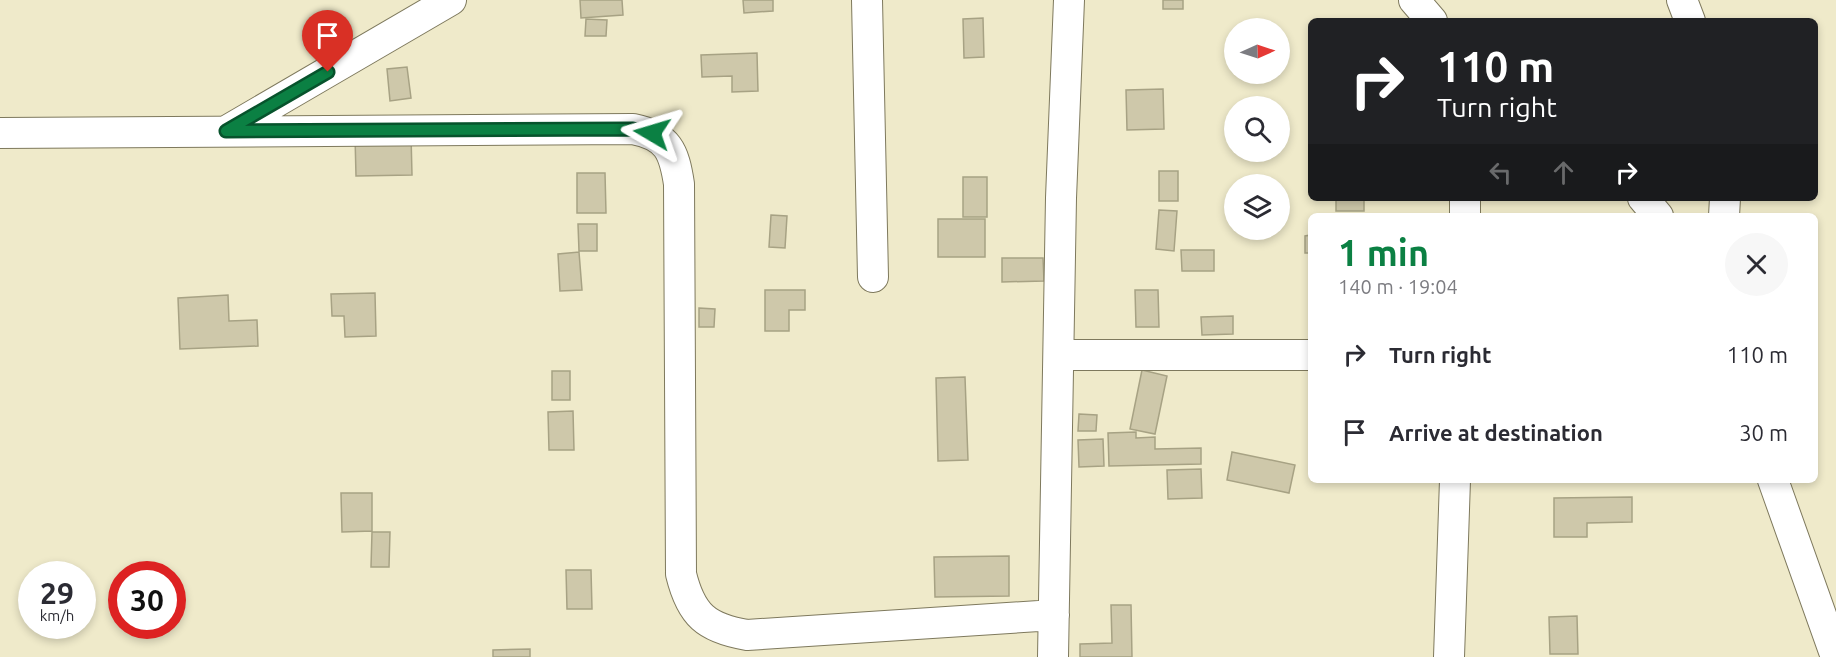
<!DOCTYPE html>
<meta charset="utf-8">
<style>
:root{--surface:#fff;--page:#f7f7f7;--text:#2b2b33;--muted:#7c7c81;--accent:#0b8043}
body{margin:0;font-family:Ubuntu,sans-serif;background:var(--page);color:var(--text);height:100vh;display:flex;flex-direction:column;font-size:22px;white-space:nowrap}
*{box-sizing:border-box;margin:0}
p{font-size:20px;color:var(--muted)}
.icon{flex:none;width:33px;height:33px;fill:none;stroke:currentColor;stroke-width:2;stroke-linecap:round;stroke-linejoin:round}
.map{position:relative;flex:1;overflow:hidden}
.drawer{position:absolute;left:1308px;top:213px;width:510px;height:270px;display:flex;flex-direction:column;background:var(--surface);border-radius:9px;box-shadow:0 3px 9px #0003}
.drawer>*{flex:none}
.guide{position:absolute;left:1308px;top:18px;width:510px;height:183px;border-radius:9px;box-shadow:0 3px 9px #0003;background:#202124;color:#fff;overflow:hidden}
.needle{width:39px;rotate:87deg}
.fabs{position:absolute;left:1224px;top:18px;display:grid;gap:12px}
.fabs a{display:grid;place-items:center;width:66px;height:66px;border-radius:50%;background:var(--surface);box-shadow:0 3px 9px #0003;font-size:30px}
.speed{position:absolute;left:18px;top:561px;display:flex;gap:12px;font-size:30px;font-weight:700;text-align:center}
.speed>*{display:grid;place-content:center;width:78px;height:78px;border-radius:50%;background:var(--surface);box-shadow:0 3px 9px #0003;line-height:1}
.speed small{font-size:15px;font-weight:400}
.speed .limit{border:9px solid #d22;background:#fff;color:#111}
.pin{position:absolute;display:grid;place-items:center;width:51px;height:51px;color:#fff;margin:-62px -26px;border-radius:50% 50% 50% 0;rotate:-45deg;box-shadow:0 0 6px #0007}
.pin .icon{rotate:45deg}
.me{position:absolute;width:66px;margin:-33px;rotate:277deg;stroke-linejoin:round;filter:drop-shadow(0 0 4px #0008)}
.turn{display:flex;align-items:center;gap:21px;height:126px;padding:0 30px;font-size:27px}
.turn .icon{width:78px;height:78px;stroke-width:2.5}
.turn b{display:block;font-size:42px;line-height:51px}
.lanes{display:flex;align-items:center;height:57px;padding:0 30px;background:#0003;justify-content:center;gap:30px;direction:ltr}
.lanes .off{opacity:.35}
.round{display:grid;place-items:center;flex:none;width:63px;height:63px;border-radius:32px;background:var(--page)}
.overview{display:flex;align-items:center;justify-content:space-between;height:102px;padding:0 30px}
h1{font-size:36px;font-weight:600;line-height:45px;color:var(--accent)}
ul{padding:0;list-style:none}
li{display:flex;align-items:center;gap:18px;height:78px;padding:0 30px}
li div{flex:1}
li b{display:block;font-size:22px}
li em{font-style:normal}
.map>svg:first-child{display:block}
</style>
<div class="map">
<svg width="1836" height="657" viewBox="0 0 1836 657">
<rect width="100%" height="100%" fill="#efeaca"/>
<path fill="#cec8aa" stroke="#a7a284" stroke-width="1.5" d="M580,0H622L623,15L581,18Z
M743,0H773V11L744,13Z
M1163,0H1183V9H1163Z
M983,18L984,57L964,58L963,19Z
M586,19L607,20L606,36H585Z
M757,53L758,91L732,92V76L702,77L701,55Z
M407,67L411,98L390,101L387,69Z
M1163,89L1164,129L1127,130L1126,90Z
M411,135L412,175L356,176L355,136Z
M1159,171H1178V201H1159Z
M577,173H605L606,213H577Z
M963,177H987V217H963Z
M1336,198H1364V211H1336Z
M1159,210L1177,211L1174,251L1156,249Z
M771,215L787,216L785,248L769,247Z
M938,219H985V257H938Z
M578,224H597V251H579Z
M1311,235V253H1305V236Z
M1181,250H1214V271H1182Z
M579,252L582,290L560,291L558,254Z
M1002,258H1043L1044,281L1002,282Z
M765,290H805V310H789V331H765Z
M1135,290H1158L1159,327H1136Z
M375,293L376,336L345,337L344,316H332L331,294Z
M228,295L229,321L257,320L258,346L180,349L178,298Z
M699,308L715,309L714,327H699Z
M1233,316V334L1202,335L1201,317Z
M1142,370L1167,376L1155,434L1130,429Z
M552,371H570V400H552Z
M965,377L968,460L938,461L936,378Z
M573,411L574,450H549L548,412Z
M1079,414L1097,415L1096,431H1078Z
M1136,432V438L1155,437V449L1201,448V464L1109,466L1108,433Z
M1103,439L1104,466L1079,467L1078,440Z
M1232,452L1295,465L1289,493L1227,480Z
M1201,469L1202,498L1168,499L1167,470Z
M341,493H372V531L342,532Z
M1632,497V522L1587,523V537H1554V498Z
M372,532H390L389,567H371Z
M1009,556V596L935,597L934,557Z
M566,570H591L592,609H567Z
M1111,605H1131L1132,657H1080V644L1112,643Z
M1577,616L1578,654H1550L1549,617Z
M530,649V657H493V650Z"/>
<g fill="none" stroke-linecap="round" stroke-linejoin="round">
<defs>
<path id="minor" d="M867,0L873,277
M1414,0L1432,21
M1682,0L1690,21
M228,130L451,0
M0,133L633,129C668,136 674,151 679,184L681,574C691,615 706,628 747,635L1054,615
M1643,198L1658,216
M1465,216V198
M1724,216L1725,198
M1059,355H1311
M1773,480L1836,657
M1053,657L1061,198L1069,0
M1449,657L1455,480"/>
</defs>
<use href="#minor" stroke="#7e795d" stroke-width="32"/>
<use href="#minor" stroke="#fff" stroke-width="30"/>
</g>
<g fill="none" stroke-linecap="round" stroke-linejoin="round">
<defs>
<path id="route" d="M328,72L226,131L633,129L652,133"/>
</defs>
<use href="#route" stroke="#07532c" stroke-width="15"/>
<use href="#route" stroke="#0b8043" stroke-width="10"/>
</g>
</svg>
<div class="fabs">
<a><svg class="needle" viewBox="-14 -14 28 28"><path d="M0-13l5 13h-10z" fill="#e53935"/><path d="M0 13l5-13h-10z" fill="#7c7c81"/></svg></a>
<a><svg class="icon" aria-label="search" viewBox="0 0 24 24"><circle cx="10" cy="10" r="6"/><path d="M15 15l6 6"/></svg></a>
<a><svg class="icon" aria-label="layers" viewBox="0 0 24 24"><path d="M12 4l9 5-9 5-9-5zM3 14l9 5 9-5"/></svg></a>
</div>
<div class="speed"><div>29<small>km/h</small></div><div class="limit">30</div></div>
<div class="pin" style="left:328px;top:72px;background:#d93025"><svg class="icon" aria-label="arrive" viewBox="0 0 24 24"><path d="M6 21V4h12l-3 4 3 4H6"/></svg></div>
<svg class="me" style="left:652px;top:133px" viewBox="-20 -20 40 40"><path d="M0-17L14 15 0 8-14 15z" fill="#0b8043" stroke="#fff" stroke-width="4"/></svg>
<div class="guide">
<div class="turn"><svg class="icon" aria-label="right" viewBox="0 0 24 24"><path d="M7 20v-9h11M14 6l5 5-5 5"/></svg><div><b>110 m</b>Turn right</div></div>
<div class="lanes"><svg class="icon off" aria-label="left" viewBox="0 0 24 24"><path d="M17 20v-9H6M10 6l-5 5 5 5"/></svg><svg class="icon off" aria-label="ahead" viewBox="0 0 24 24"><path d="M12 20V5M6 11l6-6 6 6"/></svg><svg class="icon" aria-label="right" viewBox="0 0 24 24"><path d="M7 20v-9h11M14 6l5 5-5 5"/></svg></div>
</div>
<section class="drawer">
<div class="overview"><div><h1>1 min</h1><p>140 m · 19:04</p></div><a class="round"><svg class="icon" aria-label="close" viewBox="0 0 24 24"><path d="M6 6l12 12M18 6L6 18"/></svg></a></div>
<ul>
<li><svg class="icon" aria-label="right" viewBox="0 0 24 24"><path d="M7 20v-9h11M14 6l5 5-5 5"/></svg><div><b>Turn right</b></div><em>110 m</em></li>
<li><svg class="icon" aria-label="arrive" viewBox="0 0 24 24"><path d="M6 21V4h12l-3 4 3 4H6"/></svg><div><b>Arrive at destination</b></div><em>30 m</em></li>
</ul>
</section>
</div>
